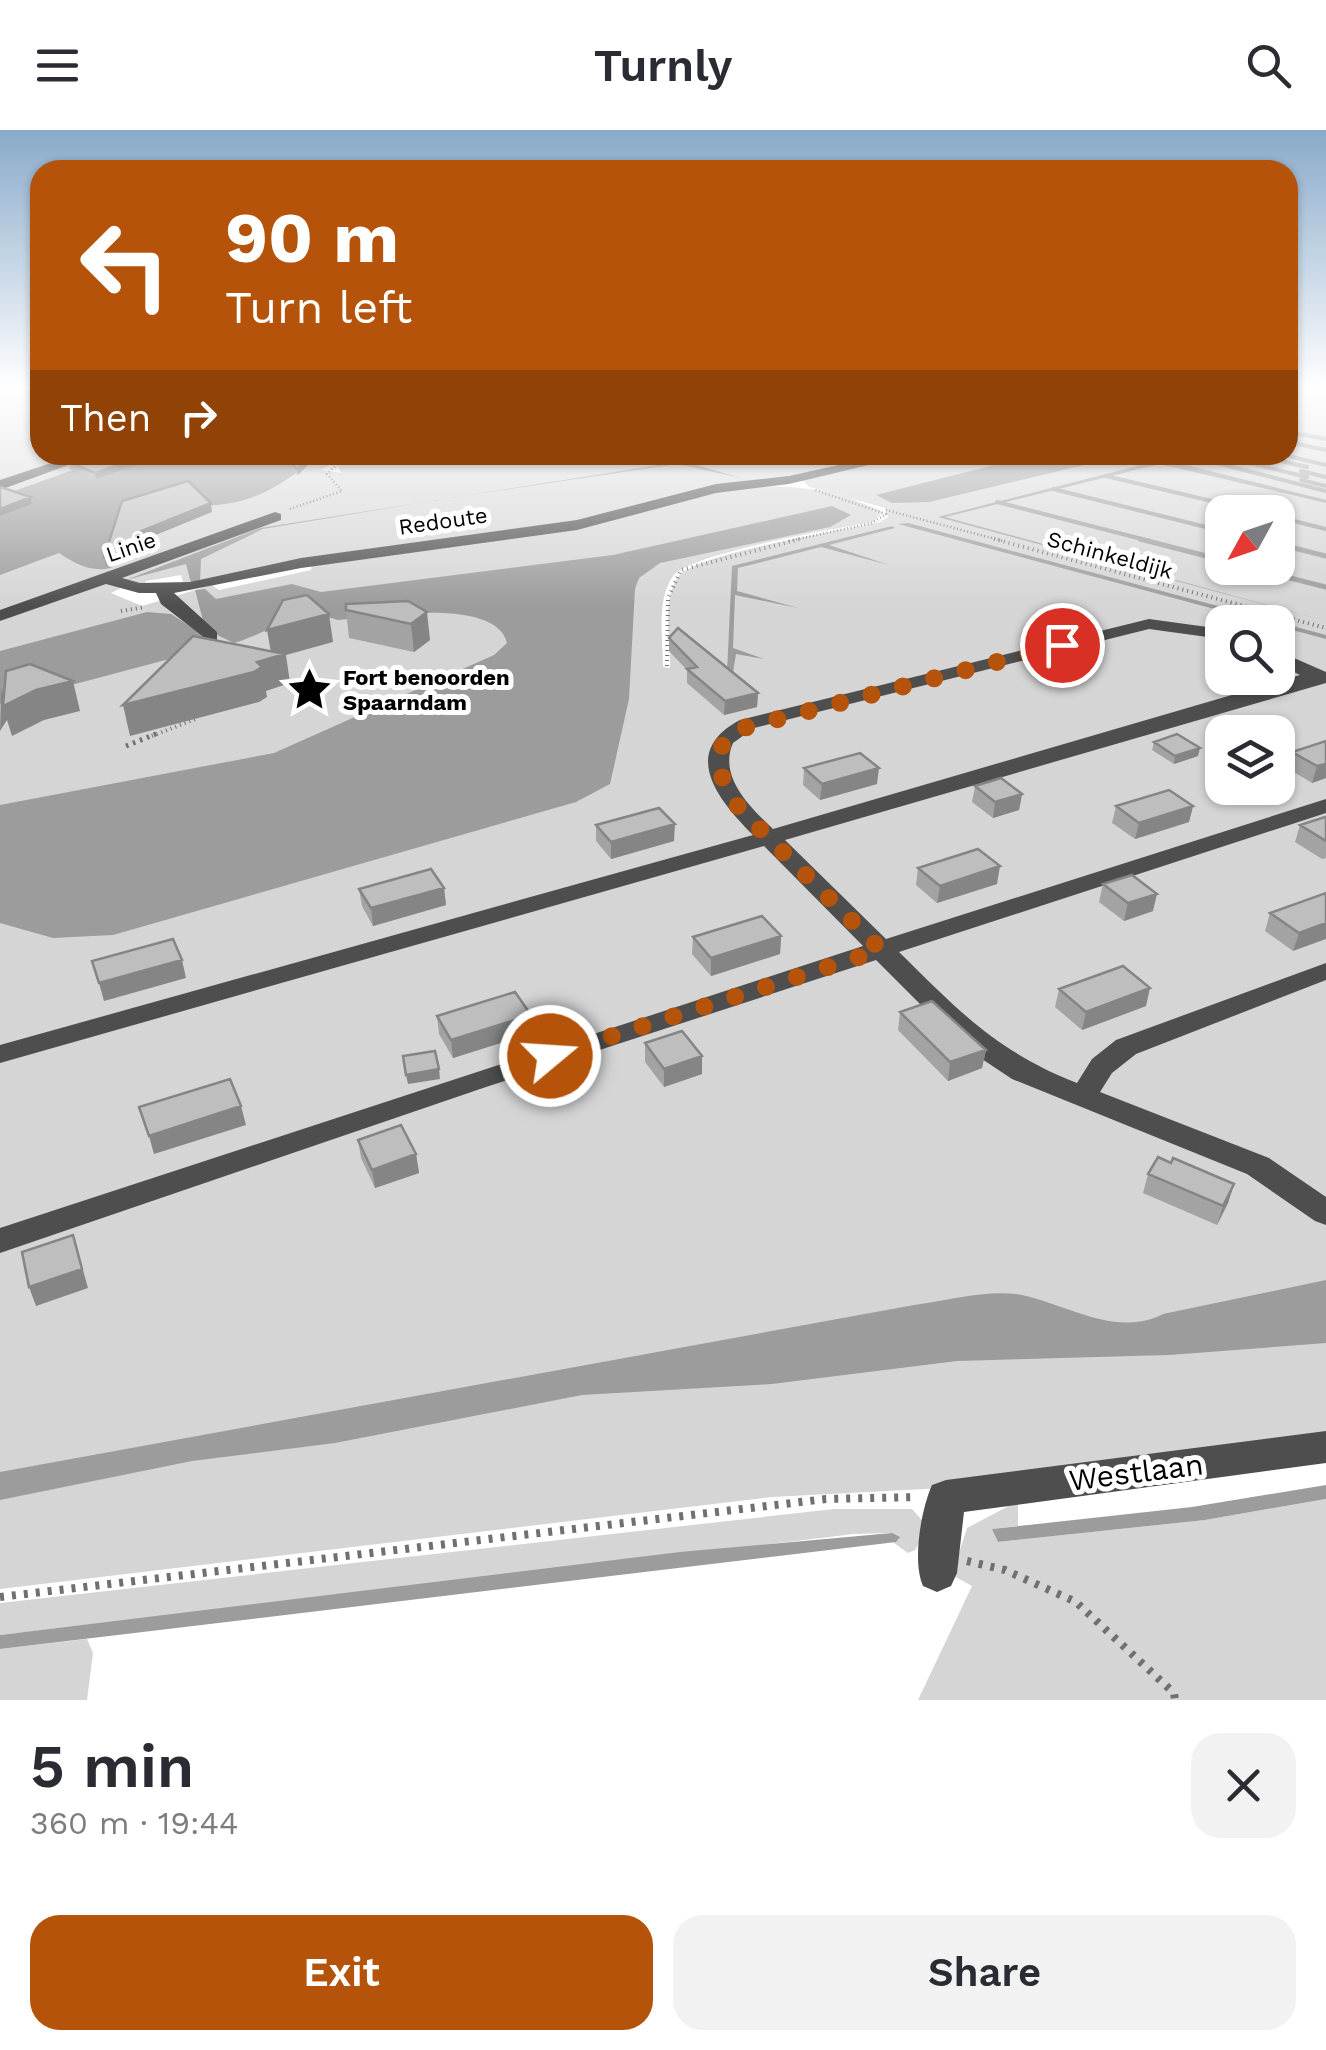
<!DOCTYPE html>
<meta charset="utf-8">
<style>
:root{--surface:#fff;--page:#f2f2f3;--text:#2b2b33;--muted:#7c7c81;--accent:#b45309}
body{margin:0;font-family:"Work Sans",sans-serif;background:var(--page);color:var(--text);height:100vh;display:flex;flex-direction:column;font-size:38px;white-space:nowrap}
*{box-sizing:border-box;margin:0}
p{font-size:32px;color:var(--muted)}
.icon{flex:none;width:55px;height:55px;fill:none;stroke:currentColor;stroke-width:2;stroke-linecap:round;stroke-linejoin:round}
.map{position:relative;height:1570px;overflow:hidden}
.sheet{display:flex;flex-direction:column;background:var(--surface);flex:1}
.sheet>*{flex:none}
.banner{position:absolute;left:30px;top:30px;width:1268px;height:305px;border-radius:30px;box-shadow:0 2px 8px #0004;background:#b45309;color:#fff;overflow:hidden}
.needle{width:65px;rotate:230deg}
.fabs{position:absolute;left:1205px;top:365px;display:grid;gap:20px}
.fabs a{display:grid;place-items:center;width:90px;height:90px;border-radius:20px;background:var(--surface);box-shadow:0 2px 8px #0004;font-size:50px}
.pin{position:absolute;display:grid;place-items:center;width:85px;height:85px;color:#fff;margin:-42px;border:5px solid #fff;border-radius:50%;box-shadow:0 2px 10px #0007}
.me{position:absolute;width:110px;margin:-55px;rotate:72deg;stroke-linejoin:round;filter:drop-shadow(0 0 8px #0008)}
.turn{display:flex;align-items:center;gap:35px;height:210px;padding:0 30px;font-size:45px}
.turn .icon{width:130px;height:130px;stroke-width:2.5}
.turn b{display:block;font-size:70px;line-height:85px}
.then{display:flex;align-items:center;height:95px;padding:0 30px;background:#0003;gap:20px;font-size:38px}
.round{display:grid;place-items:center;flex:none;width:105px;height:105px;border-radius:30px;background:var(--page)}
.head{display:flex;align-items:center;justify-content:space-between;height:170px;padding:0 30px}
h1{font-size:60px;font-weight:600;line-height:75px}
.button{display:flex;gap:20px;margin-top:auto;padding:20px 30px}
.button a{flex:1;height:115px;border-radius:30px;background:var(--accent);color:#fff;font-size:40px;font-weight:600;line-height:115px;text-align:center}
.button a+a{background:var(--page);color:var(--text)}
header{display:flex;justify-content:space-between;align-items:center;height:130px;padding:0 30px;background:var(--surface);font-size:45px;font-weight:600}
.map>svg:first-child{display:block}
</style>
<header><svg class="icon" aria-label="menu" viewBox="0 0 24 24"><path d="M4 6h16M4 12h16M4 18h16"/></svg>Turnly<svg class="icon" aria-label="search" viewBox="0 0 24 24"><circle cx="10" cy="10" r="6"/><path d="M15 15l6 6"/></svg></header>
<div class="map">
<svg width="1326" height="1570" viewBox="0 0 1326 1570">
<rect width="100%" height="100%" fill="#fff"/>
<path fill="#d5d5d5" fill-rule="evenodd" d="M0,257H40V325H85L0,353Z
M1288,257H1326V1073L1236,1035L1326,1091V1308L944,1358L772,1367L0,1459V488L108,453L121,458L111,463L142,476L212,455L219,460L311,440L312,433C395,422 480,415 562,399C675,376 770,326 883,382L873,392C839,398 690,423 673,446C656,469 663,510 663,537L670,538C671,511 661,469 679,446C698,422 844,401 880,392L888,387L885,378L809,357L802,349L912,325H1288ZM1222,382H1278V438H1222ZM1222,492H1278V548H1222ZM1222,602H1278V658H1222Z
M94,325H344L321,340L341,343L338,335L350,325H897L790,348L732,354L610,386L184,456L181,445L146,451L142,457L121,449L0,484V357Z
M1326,1369V1570H918L972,1456L952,1445L967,1398L1018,1371V1396L993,1399L998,1412L1205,1390Z
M834,1379H912L928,1397L915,1420L908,1423L894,1413L892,1403L854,1404L0,1505V1473Z
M87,1509L93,1523L87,1570H0V1519Z"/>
<path fill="#9c9c9c" d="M115,325H299V341C248,378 227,374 168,378C135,422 117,463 59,423L0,445V366Z
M1034,325H1126L929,372L892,373L876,365Z
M1180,325H1195L1178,333L1326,370V373L1160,334L945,387L1326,491L938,387Z
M672,333L693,334L741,348L677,334L443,369L263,399L201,429L200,452L191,453L186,434L126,450L260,398Z
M832,376L851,385L830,397L660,433L639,448L635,459L629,569L610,654L576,672L113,805L53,808L0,793V675L274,623L494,525L507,513C496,466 375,487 338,490C298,477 271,502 234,513L215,504L204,508L207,519L0,574V521L147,482L171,484L191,497L204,494L195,460L205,459L216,469L292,454L321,462L613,425Z
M908,393L1326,505V509L898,394Z
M892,396L895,398L829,415L889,435L821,417L738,438L737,461L798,478L735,465L733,518L764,529L736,524L733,543H727L732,436Z
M1326,1150V1213L1169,1225L957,1231L772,1254L582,1265L335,1313L192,1331L0,1370V1342L914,1175C947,1171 989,1159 1022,1165C1068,1175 1117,1208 1163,1184Z
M1326,1355V1369L1205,1390L998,1412L992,1399L1192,1377Z
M892,1403L900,1407L896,1412L0,1519V1505L680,1422Z"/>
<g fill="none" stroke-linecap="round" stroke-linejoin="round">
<path stroke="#9c9c9c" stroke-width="4" d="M1288,302L1326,309
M1288,312L1326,320
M1217,325L1307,347
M1255,325L1307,337
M1284,325L1326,335
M1189,326L1326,361
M1301,341L1326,347
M1106,346L1258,382
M1301,350L1326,356
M1053,359L1222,401
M997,372L1150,411
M1278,387L1326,399"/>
<path stroke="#9c9c9c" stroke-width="5" d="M1140,409L1222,430
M1278,414L1326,426
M1251,438L1326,457"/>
<path stroke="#707070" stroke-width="2.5" stroke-dasharray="1 2.5" stroke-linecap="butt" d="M290,379L342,361L327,344L347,325
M886,380L1003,411
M789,411L872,393L886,384L815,360"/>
<path stroke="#707070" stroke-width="4" stroke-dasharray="1 4" stroke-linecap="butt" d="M994,409L1326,498
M121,481L145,477
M667,536L668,468L681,440L800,409
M152,606L198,588"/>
<path stroke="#707070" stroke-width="5" stroke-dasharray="2.5 5" stroke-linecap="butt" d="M126,616L158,603"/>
<path stroke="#707070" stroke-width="8" stroke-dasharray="4 8" stroke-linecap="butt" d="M967,1431L1005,1440L1076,1472L1174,1563L1175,1570
M0,1467L826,1369L918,1367"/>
<path fill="#4e4e4e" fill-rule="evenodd" d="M75,325H96L0,360V350Z
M884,325H911L789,354L716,363L577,400L301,438L174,463L217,502V510L210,512L161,474L156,463H139L106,454L0,491V480L275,382L281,384V390L122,448L140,453L190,452L301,428L577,390L716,354L789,346Z
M1149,489L1222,499V509L1149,499L754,598L733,613C718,647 751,678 773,699L1300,545L1278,534V521L1326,542V553L785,710L886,809L1326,669V683L899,822C959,881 996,921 1077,953L1092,929L1116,910L1326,833V850L1136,924L1112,943L1100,962L1269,1028L1326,1067V1095L1315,1091L1247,1044L1012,949L961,915L876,830L486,957L0,1123V1098L863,816L764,716L0,933V915L753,705C718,670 679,622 740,590Z
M1326,1301V1333L964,1382L957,1443L951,1456L937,1462L923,1456C912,1431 921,1380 932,1355L946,1350Z"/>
</g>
<path fill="#a3a3a3" d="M167,325L96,349L70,339L68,332Z
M278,325H318L298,345Z
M408,471L430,510L414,522L349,508L346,480Z
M669,508L758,563L757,577L724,585L687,553V540L669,521Z
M1326,611V648L1312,653L1287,638L1292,622Z
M1154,612L1198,626L1174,634L1152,620Z
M804,638L877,654L820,670L803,655Z
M975,656L1022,664L1019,680L993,688L972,672Z
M1116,676H1193L1189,692L1135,709L1112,693Z
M1326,687V728L1322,729L1295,712L1300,695Z
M596,695L674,711L611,729L596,711Z
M918,738L997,754L937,773L916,755Z
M1103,754L1153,781L1124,791L1099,772Z
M444,758L446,775L373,796L362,776L359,759Z
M1326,763L1293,821L1265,801L1270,783Z
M781,806L780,824L711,846L692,824L693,807Z
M1059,859L1146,876L1082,900L1055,877Z
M900,882L986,920L982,938L948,951L898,900Z
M437,886L532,903L453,928L439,904Z
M645,913L702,926V944L664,957L645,932Z
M358,1010L416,1024L419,1043L375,1058L361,1028Z
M1171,1033L1234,1054L1228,1073L1217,1095L1143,1063L1148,1044Z"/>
<path fill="#858585" d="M147,325H167L96,349L95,343Z
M311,325H318L298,345L297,339Z
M31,367L32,374L0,386V379Z
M211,373L212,382L141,411L139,402Z
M153,411L155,420L106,436L104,427Z
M427,482L430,510L414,522L411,494Z
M329,484L333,512L286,525L290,553L266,561L267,567L259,572L130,606L123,575L272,528L267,500Z
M73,551L80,581L44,590L12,606L7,590L0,601L1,558L6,575L36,560Z
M758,563L757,577L724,585L725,571Z
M1200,618L1198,626L1174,634L1175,626Z
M1326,634V648L1312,653L1317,636Z
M879,638L877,654L820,670L822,654Z
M1022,664L1019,680L993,688L995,672Z
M1193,676L1189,692L1135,709L1139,693Z
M675,694L674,711L611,729V712Z
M1000,736L997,754L937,773L940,756Z
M444,758L446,775L373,796L371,778Z
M1157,764L1153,781L1124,791L1128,773Z
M1326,793V809L1293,821L1299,803Z
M781,806L780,824L711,846V828Z
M182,830L186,848L104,871L99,853Z
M1150,858L1146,876L1082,900L1086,882Z
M531,885L532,903L453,928L451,910Z
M986,920L982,938L948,951L950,932Z
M702,926V944L664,957V939Z
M439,939L440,949L408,954L406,945Z
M241,976L246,995L154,1024L149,1006Z
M416,1024L419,1043L375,1058L372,1040Z
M1234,1054L1228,1073L1217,1095L1223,1076Z
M73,1105L88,1158L36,1176L29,1157Z"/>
<path fill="#bebebe" stroke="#858585" stroke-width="2.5" d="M87,325H147L95,343L68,332Z
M284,325H311L297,339Z
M188,351L211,373L139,402L153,411L104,427L122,371Z
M0,357L31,367L0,379Z
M307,465L329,484L267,500L283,470Z
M408,471L427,482L411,494L346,480V474Z
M678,498L758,563L725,571L687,539L697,537L669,508Z
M193,506L285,524L257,532L262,537L254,542L123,575Z
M30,534L73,551L36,560L3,576L6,541Z
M1177,604L1200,618L1175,626L1154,612Z
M1326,611V634L1317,636L1292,622Z
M860,623L879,638L822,654L804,638Z
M1001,648L1022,664L995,672L975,656Z
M1169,660L1193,676L1139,693L1116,676Z
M659,678L675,694L611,712L596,695Z
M1326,687V711L1300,695L1325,687Z
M978,719L1000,736L940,756L918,738Z
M431,739L444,758L371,778L359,759Z
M1132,745L1157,764L1128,773L1103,754Z
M1326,763V793L1299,803L1270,783Z
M762,786L781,806L711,828L693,807Z
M173,809L182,830L99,853L92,831Z
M1123,836L1150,858L1086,882L1059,859Z
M515,862L531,885L451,910L437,886Z
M932,871L986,920L950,932L900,882Z
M682,901L702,926L664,939L645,913Z
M435,921L439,939L406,945L403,926Z
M230,949L241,976L149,1006L139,977Z
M401,995L416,1024L372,1040L358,1010Z
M1158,1027L1171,1033L1173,1028L1234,1054L1223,1076L1148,1044Z
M73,1105L82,1139L29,1157L22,1122Z"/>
<linearGradient id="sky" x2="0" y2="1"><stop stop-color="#89aaca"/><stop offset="0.54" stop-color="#fff"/><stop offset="1" stop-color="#fff" stop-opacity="0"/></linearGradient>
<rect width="1326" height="477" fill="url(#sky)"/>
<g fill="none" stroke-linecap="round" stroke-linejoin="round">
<path stroke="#b45309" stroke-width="18" stroke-dasharray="0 32.4" d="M550,926L881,820L739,678C722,652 708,627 732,601L1062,515"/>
</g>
<defs>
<symbol id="sight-bare" viewBox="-9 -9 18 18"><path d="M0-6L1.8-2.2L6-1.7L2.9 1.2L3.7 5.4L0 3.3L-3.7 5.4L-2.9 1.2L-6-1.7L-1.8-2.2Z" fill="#000" stroke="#fff" stroke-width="2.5" paint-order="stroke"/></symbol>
</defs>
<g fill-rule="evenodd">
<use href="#sight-bare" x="278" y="528" width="63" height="63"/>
</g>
<g text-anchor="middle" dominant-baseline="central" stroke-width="10" stroke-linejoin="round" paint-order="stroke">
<g font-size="22" fill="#000" stroke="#fff">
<text transform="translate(443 391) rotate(-8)">Redoute</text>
<text transform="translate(131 417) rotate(-19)">Linie</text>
<text transform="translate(1110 425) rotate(15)">Schinkeldijk</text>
</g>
<g font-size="22" font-weight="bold" fill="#000" stroke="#fff" text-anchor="start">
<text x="343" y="547">Fort benoorden<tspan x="343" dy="25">Spaarndam</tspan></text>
</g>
<g font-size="30" fill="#000" stroke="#fff">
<text transform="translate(1136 1342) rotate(-7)">Westlaan</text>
</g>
</g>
</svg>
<div class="fabs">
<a><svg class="needle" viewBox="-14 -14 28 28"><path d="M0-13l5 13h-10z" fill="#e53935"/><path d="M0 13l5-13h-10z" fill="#7c7c81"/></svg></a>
<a><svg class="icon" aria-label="search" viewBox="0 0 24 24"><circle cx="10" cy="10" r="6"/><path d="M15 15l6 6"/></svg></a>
<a><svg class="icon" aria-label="layers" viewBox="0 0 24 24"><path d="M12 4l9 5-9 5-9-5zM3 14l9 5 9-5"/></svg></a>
</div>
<div class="pin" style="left:1062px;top:515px;background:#d93025"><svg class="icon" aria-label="arrive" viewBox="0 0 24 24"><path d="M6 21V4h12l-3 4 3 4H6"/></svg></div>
<svg class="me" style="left:550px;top:926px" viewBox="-20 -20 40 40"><circle r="17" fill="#b45309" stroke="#fff" stroke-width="3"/><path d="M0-11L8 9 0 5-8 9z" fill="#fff"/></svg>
<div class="banner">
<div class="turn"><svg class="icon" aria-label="left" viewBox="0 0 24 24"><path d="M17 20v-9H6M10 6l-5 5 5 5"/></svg><div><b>90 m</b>Turn left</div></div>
<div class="then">Then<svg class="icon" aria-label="right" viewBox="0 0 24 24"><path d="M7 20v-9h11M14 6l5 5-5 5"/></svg></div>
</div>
</div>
<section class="sheet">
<div class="head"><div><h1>5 min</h1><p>360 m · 19:44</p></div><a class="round"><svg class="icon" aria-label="close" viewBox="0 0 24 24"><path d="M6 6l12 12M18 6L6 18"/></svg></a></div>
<div class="button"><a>Exit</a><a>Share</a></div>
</section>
